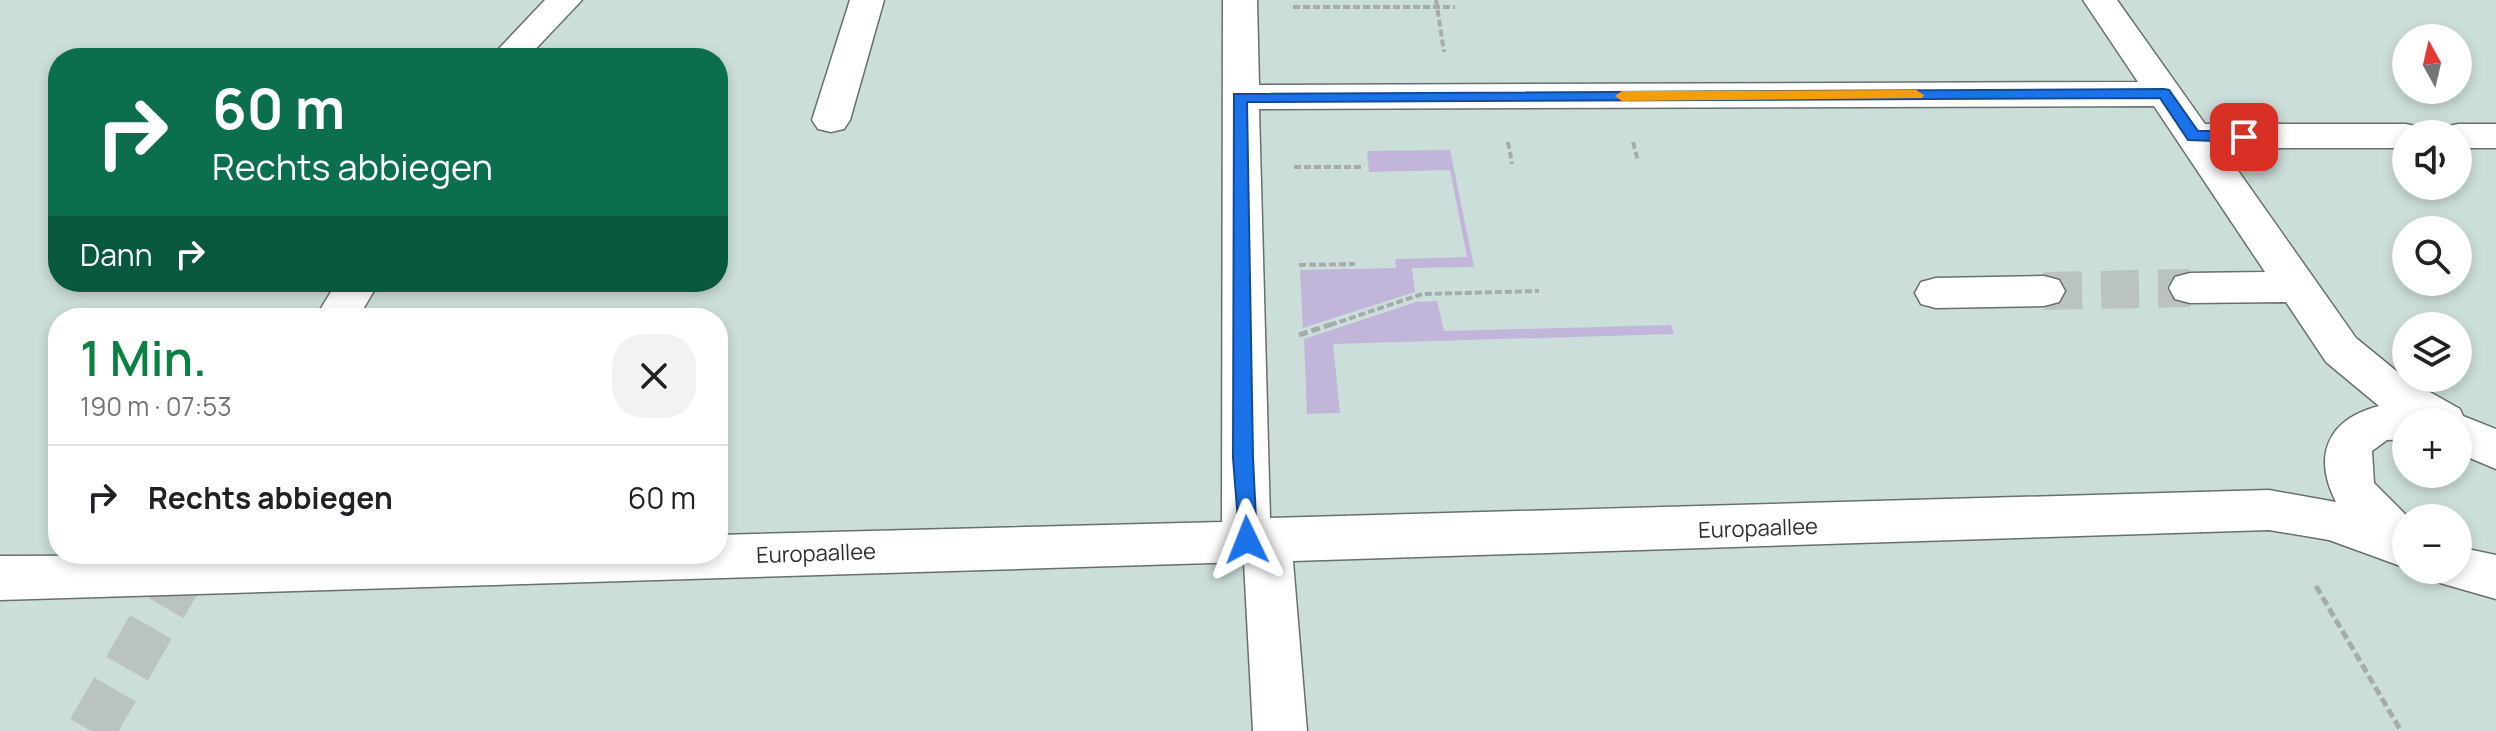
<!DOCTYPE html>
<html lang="de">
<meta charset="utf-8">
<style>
:root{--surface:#fff;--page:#f2f2f2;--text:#202124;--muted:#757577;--line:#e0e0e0;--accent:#0b8043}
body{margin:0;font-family:Manrope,sans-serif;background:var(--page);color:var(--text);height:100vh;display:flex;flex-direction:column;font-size:30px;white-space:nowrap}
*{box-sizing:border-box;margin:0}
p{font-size:26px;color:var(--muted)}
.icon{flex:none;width:44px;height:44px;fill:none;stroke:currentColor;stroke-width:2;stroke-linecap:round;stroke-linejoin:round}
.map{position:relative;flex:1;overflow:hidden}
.side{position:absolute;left:48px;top:308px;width:680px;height:256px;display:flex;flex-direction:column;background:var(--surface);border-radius:32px;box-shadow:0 4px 12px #0003}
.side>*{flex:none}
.hud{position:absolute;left:48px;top:48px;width:680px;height:244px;border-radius:32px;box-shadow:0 4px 12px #0003;background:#0b6e4f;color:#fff;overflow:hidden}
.needle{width:52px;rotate:352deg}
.tools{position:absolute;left:2392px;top:24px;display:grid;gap:16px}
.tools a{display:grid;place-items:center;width:80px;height:80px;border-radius:50%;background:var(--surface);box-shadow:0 4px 12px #0003;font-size:40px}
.pin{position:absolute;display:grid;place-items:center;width:68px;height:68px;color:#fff;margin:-34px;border-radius:16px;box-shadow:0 4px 12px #0006}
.me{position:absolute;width:88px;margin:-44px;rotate:358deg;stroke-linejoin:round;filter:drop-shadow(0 0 6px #0008)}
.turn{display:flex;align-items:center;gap:28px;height:168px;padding:0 32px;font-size:36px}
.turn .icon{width:104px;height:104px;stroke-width:2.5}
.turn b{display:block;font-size:56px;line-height:68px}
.then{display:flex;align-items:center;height:76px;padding:0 32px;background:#0003;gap:16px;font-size:30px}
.round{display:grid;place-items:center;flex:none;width:84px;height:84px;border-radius:32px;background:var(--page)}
.overview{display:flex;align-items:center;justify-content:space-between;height:136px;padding:0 32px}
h1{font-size:48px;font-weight:600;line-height:60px;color:var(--accent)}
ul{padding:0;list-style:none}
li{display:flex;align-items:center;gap:24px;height:104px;padding:0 32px;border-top:2px solid var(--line)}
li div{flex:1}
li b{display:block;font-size:30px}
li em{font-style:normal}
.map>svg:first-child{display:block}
</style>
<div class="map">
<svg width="2496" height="731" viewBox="0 0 2496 731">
<rect width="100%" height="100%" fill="#dfe8e6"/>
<path fill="#ccdeda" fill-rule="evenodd" d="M0,0H2496V731H0ZM2406,38H2458V90H2406ZM58,58H718V282H58ZM2406,134H2458V186H2406ZM2406,230H2458V282H2406ZM58,318H718V554H58ZM2406,326H2458V378H2406ZM2406,422H2458V474H2406ZM2406,518H2458V570H2406Z"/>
<path fill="#c2b5da" d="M1450,150L1474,267L1412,268L1415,292L1303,328L1300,270L1396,268L1395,259L1467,257L1450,170L1369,172L1367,151Z
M1437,301L1444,331L1671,325L1674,334L1333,344L1340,413L1307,414L1304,339L1416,302Z"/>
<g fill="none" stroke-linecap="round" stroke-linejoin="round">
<path stroke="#bbc3c1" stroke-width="38" stroke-dasharray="38 19" stroke-linecap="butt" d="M2044,291L2190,288"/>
<path stroke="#bbc3c1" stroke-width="48" stroke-dasharray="48 24" stroke-linecap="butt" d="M91,731L193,554"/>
<defs>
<path id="minor" d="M545,0H582L527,58H490Z
M850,0H884L850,120L844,129L831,132L818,129L812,120Z
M1223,0H1257L1259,85L2138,82L2083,0H2117L2205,124H2406L2419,127L2424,134H2406V148H2222L2356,338L2405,378L2460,409L2463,416L2496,429V469L2458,453V422H2406V439L2387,440L2372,451L2374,483L2409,518H2406V568L2329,540L2269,530L1293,561L1307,731H1253L1244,562L0,600V556L718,554V535L1222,522ZM2154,106L2265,272L2190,273L2175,277L2169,288L2175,299L2190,303L2286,302L2326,362L2379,406C2328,419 2312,455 2336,502L2269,490L1270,518L1259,109Z
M2458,124H2496V148H2458V134H2440L2445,127Z
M2044,276L2059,280L2065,291L2059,302L2044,306L1936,308L1921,304L1915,293L1921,282L1936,278Z
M337,282H379L358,318H315Z
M2458,547L2496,555V599L2440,583L2434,570H2458Z"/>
</defs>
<use href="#minor" stroke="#67706e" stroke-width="3"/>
<path stroke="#a5acab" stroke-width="4" stroke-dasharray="7 3" stroke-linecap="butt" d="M1436,0L1444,52
M1293,7H1455
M1508,142L1512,164
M1633,142L1638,161
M1294,167H1363
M1299,265L1355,264
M1330,325L1422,294L1539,291"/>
<path stroke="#a5acab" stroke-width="5" stroke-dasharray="9 4" stroke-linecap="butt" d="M1299,335L1336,323
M2316,586L2401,731"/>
<use href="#minor" fill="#fff" fill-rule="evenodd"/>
</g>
<path fill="#1a73e8" stroke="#114b97" stroke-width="2" d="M2164,89L2169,90L2198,131H2244L2252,137L2244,142L2188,140L2160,98L1247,102L1253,458L1257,540L1247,548L1240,546L1233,458L1234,94Z"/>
<path fill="#f59e0b" d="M1916,90L1924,95L1922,98L1622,101L1615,96L1622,91Z"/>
<g text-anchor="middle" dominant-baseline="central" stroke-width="6" stroke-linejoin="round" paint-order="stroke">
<g font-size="22" fill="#2c302f" stroke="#fff">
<text transform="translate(1758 528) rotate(-2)">Europaallee</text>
<text transform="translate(816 553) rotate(-2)">Europaallee</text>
</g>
</g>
</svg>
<div class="tools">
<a><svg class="needle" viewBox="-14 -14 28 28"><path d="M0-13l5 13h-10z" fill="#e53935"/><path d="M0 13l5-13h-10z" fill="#757577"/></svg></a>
<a><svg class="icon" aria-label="sound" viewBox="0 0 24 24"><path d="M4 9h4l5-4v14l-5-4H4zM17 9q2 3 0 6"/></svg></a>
<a><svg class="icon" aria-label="search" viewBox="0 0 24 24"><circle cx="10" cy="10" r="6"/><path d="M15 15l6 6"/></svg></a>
<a><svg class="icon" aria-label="layers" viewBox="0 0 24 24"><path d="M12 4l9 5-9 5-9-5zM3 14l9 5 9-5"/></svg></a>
<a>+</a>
<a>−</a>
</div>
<div class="pin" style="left:2244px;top:137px;background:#d93025"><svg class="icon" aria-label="arrive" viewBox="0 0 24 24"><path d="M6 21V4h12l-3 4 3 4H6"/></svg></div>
<svg class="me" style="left:1247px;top:540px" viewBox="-20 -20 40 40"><path d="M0-17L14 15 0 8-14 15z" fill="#1a73e8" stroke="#fff" stroke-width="4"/></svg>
<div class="hud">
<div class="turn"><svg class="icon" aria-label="right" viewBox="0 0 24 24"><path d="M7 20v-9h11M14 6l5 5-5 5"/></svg><div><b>60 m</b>Rechts abbiegen</div></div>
<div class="then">Dann<svg class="icon" aria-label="right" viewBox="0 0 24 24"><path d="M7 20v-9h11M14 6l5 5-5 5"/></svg></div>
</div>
<section class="side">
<div class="overview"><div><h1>1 Min.</h1><p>190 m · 07:53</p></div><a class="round"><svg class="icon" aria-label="close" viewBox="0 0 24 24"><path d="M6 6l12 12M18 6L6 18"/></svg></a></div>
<ul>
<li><svg class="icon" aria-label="right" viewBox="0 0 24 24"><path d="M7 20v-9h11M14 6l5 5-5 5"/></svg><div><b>Rechts abbiegen</b></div><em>60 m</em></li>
</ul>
</section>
</div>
